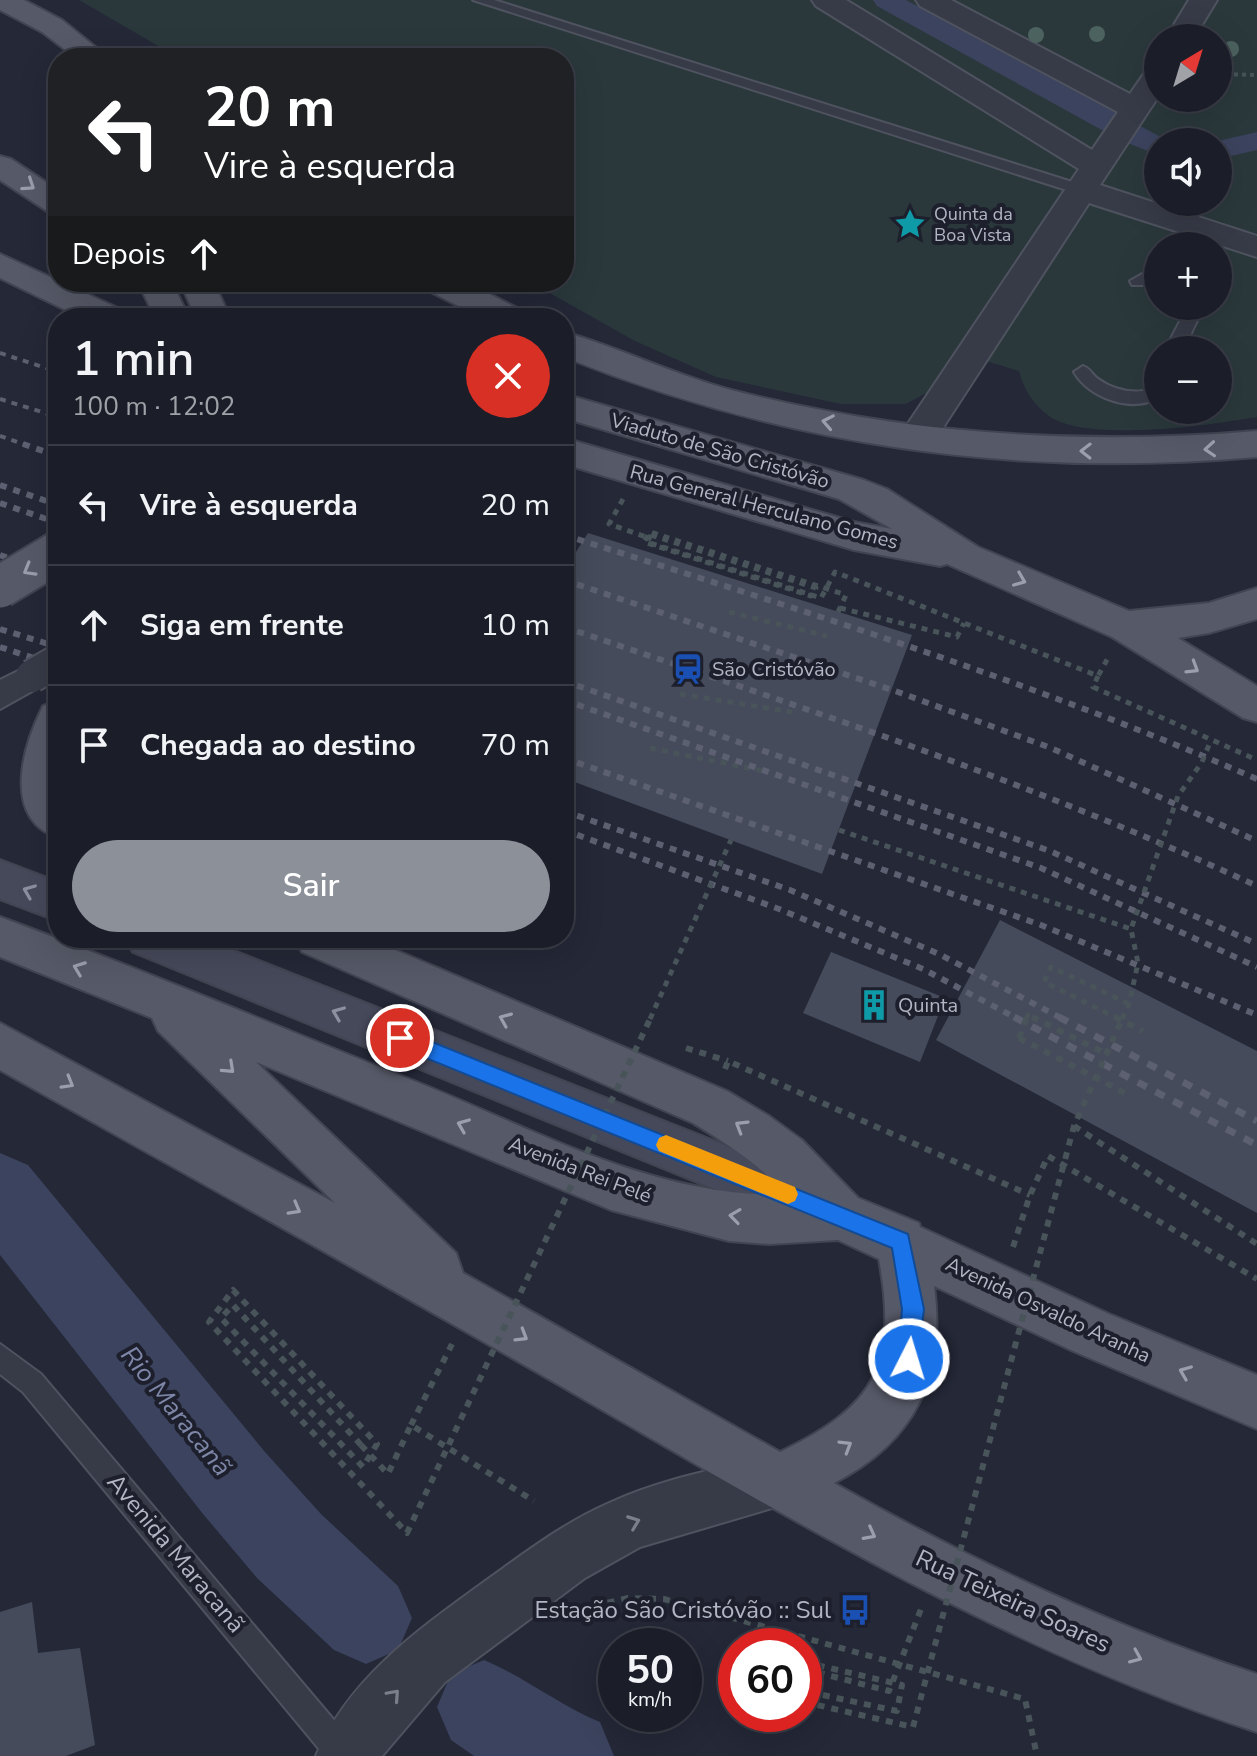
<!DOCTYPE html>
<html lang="pt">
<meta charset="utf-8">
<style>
:root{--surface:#1b1e29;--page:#242731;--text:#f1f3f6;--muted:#a0a2a8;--line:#393c46;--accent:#8c9099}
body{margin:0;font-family:"Nunito Sans",sans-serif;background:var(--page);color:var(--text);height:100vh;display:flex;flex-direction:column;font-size:30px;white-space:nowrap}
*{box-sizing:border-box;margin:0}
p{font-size:26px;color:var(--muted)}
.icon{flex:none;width:44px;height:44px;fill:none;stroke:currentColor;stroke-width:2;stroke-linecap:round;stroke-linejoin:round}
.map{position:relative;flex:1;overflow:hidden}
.drawer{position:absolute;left:48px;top:308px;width:526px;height:640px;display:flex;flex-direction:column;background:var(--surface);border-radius:32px;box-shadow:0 8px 32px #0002,0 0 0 2px var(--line)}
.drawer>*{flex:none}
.hud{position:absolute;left:48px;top:48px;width:526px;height:244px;border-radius:32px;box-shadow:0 8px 32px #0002,0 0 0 2px var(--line);background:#202124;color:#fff;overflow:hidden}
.needle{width:52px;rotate:38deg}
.fabs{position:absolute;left:1144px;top:24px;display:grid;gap:16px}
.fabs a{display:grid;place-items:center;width:88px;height:88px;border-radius:50%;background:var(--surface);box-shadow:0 8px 32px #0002,0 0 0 2px var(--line);font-size:40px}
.speed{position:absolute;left:598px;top:1628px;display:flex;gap:16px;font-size:40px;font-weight:700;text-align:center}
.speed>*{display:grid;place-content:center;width:104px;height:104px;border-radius:50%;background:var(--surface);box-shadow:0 8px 32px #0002,0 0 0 2px var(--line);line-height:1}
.speed small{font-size:20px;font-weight:400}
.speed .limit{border:12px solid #d22;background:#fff;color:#111}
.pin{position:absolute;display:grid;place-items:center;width:68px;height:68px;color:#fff;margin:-34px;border:4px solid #fff;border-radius:50%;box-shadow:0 2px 8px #0007}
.me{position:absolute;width:88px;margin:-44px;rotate:5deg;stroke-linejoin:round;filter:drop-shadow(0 0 6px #0008)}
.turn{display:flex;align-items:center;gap:28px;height:168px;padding:0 24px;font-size:36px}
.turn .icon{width:104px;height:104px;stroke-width:2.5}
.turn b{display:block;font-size:56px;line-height:68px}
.then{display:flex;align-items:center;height:76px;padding:0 24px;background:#0003;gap:16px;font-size:30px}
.round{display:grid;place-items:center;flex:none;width:84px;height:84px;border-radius:42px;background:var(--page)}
.head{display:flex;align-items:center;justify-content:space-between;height:136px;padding:0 24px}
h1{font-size:48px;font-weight:600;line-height:60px}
.action{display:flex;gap:16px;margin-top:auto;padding:16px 24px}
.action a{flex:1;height:92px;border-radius:48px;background:var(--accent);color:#fff;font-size:32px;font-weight:600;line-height:92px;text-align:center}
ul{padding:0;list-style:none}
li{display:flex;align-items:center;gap:24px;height:120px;padding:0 24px;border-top:2px solid var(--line)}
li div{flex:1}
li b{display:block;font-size:30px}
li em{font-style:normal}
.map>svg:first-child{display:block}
</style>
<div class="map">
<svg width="1257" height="1756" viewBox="0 0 1257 1756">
<rect width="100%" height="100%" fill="#242837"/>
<path fill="#2a383c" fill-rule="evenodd" d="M79,0H1257V417C1211,425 1087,443 1049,416C1033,404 1024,390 1019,371L970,356L941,385L906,404H841L716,377L635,341L530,282H564V58H179ZM1158,38H1218V98H1158ZM1158,142H1218V202H1158ZM1158,246H1218V306H1158ZM1158,350H1218V410H1158Z"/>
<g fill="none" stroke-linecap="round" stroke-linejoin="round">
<path fill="#3c435e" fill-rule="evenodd" d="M873,0H906L1170,142H1158V155L1120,140L877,6Z
M1257,132V150L1218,159V142H1214Z"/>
<path fill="#3c435e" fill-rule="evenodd" d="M0,1153L28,1165L265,1452L321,1514L398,1586L412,1618L398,1650L366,1664L334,1650L257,1578L203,1514L0,1255Z
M484,1660C525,1677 559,1705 600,1722L614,1756H474L451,1740L437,1707L451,1674Z"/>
</g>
<path fill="#464b5b" d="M588,533L912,635L822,874L564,778V571Z
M1000,920L1257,1051V1213L936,1040Z
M831,952L945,998L920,1062L803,1013Z
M32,1602L38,1653L80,1648L95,1745L66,1756H0V1612Z"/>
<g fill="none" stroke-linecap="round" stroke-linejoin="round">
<defs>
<path id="service" d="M473,0H494L1088,187L1090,190L1088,193H1076Z
M1146,272L1158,275V285H1132L1130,281Z
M1188,306H1204L1183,350H1165Z
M1083,366C1091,369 1091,374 1098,379C1112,389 1128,393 1144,391L1152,378L1158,376V398C1131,413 1089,398 1074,372Z
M0,1344L41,1374L355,1745L359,1756H325L23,1392L0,1374Z"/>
<path id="pedestrian" d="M32,664L43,667L48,676L43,685L0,709V680Z"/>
<path id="minor" d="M812,0H846L1092,150L1118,112L920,6L916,0H951L1130,94L1148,68L1158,65V97L1100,185L1257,236V257L1089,203L931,446L918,450L905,446L900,437L905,428L1079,169L816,6Z
M1189,0H1217L1194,38H1166Z"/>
<path id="tertiary" d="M777,1455L796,1463L804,1482L796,1501L640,1547L585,1578L445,1682L382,1756H316C349,1677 422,1627 488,1579C526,1552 564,1523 607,1504C660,1479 720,1468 777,1455Z"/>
<path id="secondary" d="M0,860L58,882V921L0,899Z
M126,938H201L858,1198L865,1215L858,1232L840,1240L133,952Z"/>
<path id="primary" d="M0,0H24L62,20L109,58H76L42,32L0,10Z
M0,156L11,159L58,190V214L47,211L0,180Z
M0,254L122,310L127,318H82L0,278Z
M138,282H172L189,318H155Z
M180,282H214L230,318H196Z
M422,282H466L521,310L526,318H482L427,290Z
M564,332C621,348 674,375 731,390C904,434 1079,446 1257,431V457C1014,478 791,447 564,357Z
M564,394L864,480L887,489L978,547L1129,611L1209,603L1257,588V619L1209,633L1178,638L1257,686V722L1243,718L1112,637L947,564L940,566L854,550L564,464V438L854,522L892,529L839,499L564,418Z
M58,701V838C1,818 23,746 43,706Z
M0,917C144,970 286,1030 429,1087C541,1133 662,1199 786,1194C759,1164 727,1144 693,1123L302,952L295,938H367L727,1091L769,1116L802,1140L858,1198L919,1223L920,1227L1109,1314L1257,1375V1429L1073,1351L934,1286C946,1376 916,1441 834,1483C968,1559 1111,1626 1257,1674V1732C1009,1651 785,1516 561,1386C375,1279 187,1175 0,1070V1023L335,1203L158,1031L152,1018L0,957ZM256,1062L611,1210L729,1241L769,1244L838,1240L879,1259C898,1365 876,1406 780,1452L463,1273L456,1253Z"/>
</defs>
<use href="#service" stroke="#4f535f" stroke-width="4"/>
<use href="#pedestrian" stroke="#4f535f" stroke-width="4"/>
<use href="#minor" stroke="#4f535f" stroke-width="4"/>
<use href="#tertiary" stroke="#4f535f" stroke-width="4"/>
<use href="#secondary" stroke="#414451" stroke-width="4"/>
<use href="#primary" stroke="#414451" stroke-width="4"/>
<path stroke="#485459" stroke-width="4" stroke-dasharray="4 4" stroke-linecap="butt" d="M1218,74L1257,75"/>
<path stroke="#485459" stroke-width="5" stroke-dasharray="6 6" stroke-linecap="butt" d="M623,499L609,524L649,538
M651,535L647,542L821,598L835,572L1098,676L1108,658
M840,608L957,637L964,623
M729,612L827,636
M838,612L846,595
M1098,676L1093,687L1257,760
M680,694L792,712
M650,748L764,771
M839,830L1131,929
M1119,1019L1044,982L1051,967L1129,1004"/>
<path stroke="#485459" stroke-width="6" stroke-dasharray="7 7" stroke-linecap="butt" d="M1115,1017L1143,1031
M1019,1038L1125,1093
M686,1048L728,1061
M725,1069L728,1061L1030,1195
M1074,1126L1257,1244
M1013,1247L1030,1195L1048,1156L1257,1279
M411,1425L452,1344
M361,1445L388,1474L411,1425L534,1501
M594,1606L628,1598L664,1599L1025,1699L1037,1756
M804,1669L889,1691L921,1609
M804,1702L913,1727"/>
<use href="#service" fill="#373b48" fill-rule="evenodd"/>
<use href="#pedestrian" fill="#373b48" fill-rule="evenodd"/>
<use href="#minor" fill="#373b48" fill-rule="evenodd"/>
<use href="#tertiary" fill="#373b48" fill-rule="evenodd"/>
<use href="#secondary" fill="#46495a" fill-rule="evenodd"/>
<use href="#primary" fill="#565967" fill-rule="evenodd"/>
<path stroke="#5c6070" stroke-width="4" stroke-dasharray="6 6" stroke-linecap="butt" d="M0,353L58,372
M0,399L58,417
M0,436L29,446"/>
<path stroke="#5c6070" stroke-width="6" stroke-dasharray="7 7" stroke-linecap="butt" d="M23,444L58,456
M0,485L58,505
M0,503L58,523
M564,535C798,609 1032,681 1257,779
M0,555L58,576
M564,580L898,692L1051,748L1257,841
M564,627C798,706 1032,782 1257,886
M0,629L58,647
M0,647L58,666
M564,681L1050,851L1257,944
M564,700L1041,868L1257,967
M564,758L1041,925L1257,1015
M564,811L790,890L939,954L1063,1019
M564,830L779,909L923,969L1018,1019"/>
<path stroke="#5c6070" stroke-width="7" stroke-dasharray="10 10" stroke-linecap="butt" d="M1014,1017L1257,1145
M1059,1017L1257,1121"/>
<defs>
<path id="pedestrian-bridge" d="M32,676L58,661"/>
<path id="primary-bridge" d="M0,587L58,552"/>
</defs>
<use href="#pedestrian-bridge" stroke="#4f535f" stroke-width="36" stroke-linecap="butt"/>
<use href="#primary-bridge" stroke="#414451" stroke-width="45" stroke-linecap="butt"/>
<path stroke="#485459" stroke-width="5" stroke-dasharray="6 6" stroke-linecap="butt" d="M651,535L816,588L811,596L644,542L650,532L846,595
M650,1019L731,840
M1026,1019L1028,1015L1036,1019
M1122,1019L1129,1004L1138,963L1131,929L1178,796L1202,762L1211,740"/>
<path stroke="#485459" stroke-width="6" stroke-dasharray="7 7" stroke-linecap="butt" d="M1032,1017L1107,1054
M1019,1038L1027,1017
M361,1445L233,1305L221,1318L363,1467L377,1444L233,1290L209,1322L407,1533L651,1017
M804,1662L902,1685L897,1711L804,1691
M913,1727L1074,1126L1123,1017"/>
<use href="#pedestrian-bridge" stroke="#373b48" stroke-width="32"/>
<use href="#primary-bridge" stroke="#565967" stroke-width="41"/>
</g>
<g fill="#4c625e">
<circle cx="1097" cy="34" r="8"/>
<circle cx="1036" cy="35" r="8"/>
<circle cx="1231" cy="49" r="8"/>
</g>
<defs><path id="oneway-chevron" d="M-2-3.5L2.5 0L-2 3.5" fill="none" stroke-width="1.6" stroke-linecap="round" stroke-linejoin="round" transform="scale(2)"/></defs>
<g stroke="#9b9fad">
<use href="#oneway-chevron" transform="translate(29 185) rotate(34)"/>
<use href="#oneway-chevron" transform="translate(828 422) rotate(-169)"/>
<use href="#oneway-chevron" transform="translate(1210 449) rotate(176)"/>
<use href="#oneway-chevron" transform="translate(1086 451) rotate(-179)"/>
<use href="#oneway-chevron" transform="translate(29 570) rotate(150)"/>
<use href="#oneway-chevron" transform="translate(1020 580) rotate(22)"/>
<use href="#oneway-chevron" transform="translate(1193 668) rotate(32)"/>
<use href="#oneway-chevron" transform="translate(79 968) rotate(-159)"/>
<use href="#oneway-chevron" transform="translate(505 1019) rotate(-157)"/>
<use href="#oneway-chevron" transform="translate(229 1068) rotate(43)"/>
<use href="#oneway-chevron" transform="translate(68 1083) rotate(30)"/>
<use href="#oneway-chevron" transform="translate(463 1125) rotate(-158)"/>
<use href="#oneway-chevron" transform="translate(741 1126) rotate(-149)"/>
<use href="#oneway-chevron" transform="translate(295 1209) rotate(29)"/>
<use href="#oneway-chevron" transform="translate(735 1216) rotate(-172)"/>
<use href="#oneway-chevron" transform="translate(522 1336) rotate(31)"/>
<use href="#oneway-chevron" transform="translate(1185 1372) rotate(-158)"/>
<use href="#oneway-chevron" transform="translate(846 1446) rotate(-31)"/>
<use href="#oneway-chevron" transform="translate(870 1534) rotate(28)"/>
<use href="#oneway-chevron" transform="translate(1136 1657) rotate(23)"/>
</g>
<g stroke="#8c909f">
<use href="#oneway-chevron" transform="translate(29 891) rotate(-158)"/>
<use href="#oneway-chevron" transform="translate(338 1013) rotate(-158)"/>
</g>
<g stroke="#7b7f8c">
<use href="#oneway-chevron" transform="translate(634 1522) rotate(-21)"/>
<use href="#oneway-chevron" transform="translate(394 1695) rotate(-48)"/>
</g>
<path fill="#1a73e8" stroke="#114b97" stroke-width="2" d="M400,1029L908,1234L924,1309L917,1367L909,1370L901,1367L898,1359L902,1309L892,1248L394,1045L391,1038L394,1032Z"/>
<path fill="#f59e0b" d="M666,1135L795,1187L798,1194L795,1201L788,1204L659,1151L656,1145L659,1138Z"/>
<defs>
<symbol id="sight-bare" viewBox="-9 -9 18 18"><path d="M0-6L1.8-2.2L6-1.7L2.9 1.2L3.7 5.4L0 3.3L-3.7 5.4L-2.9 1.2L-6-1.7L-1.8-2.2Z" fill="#0f9aa8" stroke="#1d202c" stroke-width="2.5" paint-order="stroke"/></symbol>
<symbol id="station-bare" viewBox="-9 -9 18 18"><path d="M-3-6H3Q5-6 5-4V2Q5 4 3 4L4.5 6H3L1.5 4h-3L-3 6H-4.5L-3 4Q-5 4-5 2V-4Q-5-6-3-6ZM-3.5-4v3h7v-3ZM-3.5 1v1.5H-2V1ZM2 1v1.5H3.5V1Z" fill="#1a4fb4" stroke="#1d202c" stroke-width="2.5" paint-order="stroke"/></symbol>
<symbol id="building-bare" viewBox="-9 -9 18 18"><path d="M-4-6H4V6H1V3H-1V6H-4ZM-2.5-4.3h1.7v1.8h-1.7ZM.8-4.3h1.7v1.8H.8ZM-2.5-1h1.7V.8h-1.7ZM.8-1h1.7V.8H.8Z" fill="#0f9aa8" stroke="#1d202c" stroke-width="2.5" paint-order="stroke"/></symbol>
<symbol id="bus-bare" viewBox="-9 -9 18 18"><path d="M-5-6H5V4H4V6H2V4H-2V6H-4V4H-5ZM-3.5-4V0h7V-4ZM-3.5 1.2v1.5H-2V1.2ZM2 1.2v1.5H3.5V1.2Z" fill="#1a4fb4" stroke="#1d202c" stroke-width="2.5" paint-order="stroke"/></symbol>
</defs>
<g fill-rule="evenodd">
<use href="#sight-bare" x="888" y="202" width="44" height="44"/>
<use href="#station-bare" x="666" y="647" width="44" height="44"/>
<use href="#building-bare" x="852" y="983" width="44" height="44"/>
<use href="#bus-bare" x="833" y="1588" width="44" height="44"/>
</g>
<g text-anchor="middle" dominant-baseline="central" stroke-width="8" stroke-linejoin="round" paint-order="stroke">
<g font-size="18" fill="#b2b6c4" stroke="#1d202c" text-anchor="start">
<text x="934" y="214">Quinta da<tspan x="934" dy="21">Boa Vista</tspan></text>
</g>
<g font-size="20" fill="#b2b6c4" stroke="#1d202c">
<text transform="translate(720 451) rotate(16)">Viaduto de São Cristóvão</text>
<text transform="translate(764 507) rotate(15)">Rua General Herculano Gomes</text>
<text transform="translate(580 1170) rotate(21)">Avenida Rei Pelé</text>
<text transform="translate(1048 1310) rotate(25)">Avenida Osvaldo Aranha</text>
</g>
<g font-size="20" fill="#b2b6c4" stroke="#1d202c" text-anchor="start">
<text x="712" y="669">São Cristóvão</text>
<text x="898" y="1005">Quinta</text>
</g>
<g font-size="24" fill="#b2b6c4" stroke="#1d202c">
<text transform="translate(176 1553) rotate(50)">Avenida Maracanã</text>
<text transform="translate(1013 1601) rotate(25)">Rua Teixeira Soares</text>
</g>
<g font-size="24" fill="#b2b6c4" stroke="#1d202c" text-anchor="end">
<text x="831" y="1610">Estação São Cristóvão :: Sul</text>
</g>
<g font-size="26" font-style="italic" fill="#7e87a8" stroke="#1d202c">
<text transform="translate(176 1411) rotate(51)">Rio Maracanã</text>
</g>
</g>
</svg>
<div class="fabs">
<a><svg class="needle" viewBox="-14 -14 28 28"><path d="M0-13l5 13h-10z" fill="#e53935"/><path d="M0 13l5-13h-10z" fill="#a0a2a8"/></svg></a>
<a><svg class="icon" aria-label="sound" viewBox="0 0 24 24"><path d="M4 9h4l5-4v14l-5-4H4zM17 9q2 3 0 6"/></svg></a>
<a>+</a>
<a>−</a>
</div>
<div class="speed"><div>50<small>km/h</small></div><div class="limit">60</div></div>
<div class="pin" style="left:400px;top:1038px;background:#d93025"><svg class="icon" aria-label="arrive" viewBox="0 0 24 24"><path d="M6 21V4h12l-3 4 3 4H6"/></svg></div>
<svg class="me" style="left:909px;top:1359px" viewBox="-20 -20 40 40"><circle r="17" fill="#1a73e8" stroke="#fff" stroke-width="3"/><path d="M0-11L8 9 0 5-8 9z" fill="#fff"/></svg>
<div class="hud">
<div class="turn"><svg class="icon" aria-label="left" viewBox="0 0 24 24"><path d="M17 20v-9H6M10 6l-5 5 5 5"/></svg><div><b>20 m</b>Vire à esquerda</div></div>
<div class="then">Depois<svg class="icon" aria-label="ahead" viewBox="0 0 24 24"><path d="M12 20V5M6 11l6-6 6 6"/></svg></div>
</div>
<section class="drawer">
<div class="head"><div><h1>1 min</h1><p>100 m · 12:02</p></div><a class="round" style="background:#d93025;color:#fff"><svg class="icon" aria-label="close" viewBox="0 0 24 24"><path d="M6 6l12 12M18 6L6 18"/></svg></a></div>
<ul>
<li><svg class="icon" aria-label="left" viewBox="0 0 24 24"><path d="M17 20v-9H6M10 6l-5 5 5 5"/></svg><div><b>Vire à esquerda</b></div><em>20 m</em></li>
<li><svg class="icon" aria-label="ahead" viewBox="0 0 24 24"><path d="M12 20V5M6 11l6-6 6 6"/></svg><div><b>Siga em frente</b></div><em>10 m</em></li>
<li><svg class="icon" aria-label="arrive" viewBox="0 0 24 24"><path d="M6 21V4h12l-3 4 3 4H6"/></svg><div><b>Chegada ao destino</b></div><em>70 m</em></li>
</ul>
<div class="action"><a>Sair</a></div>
</section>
</div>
